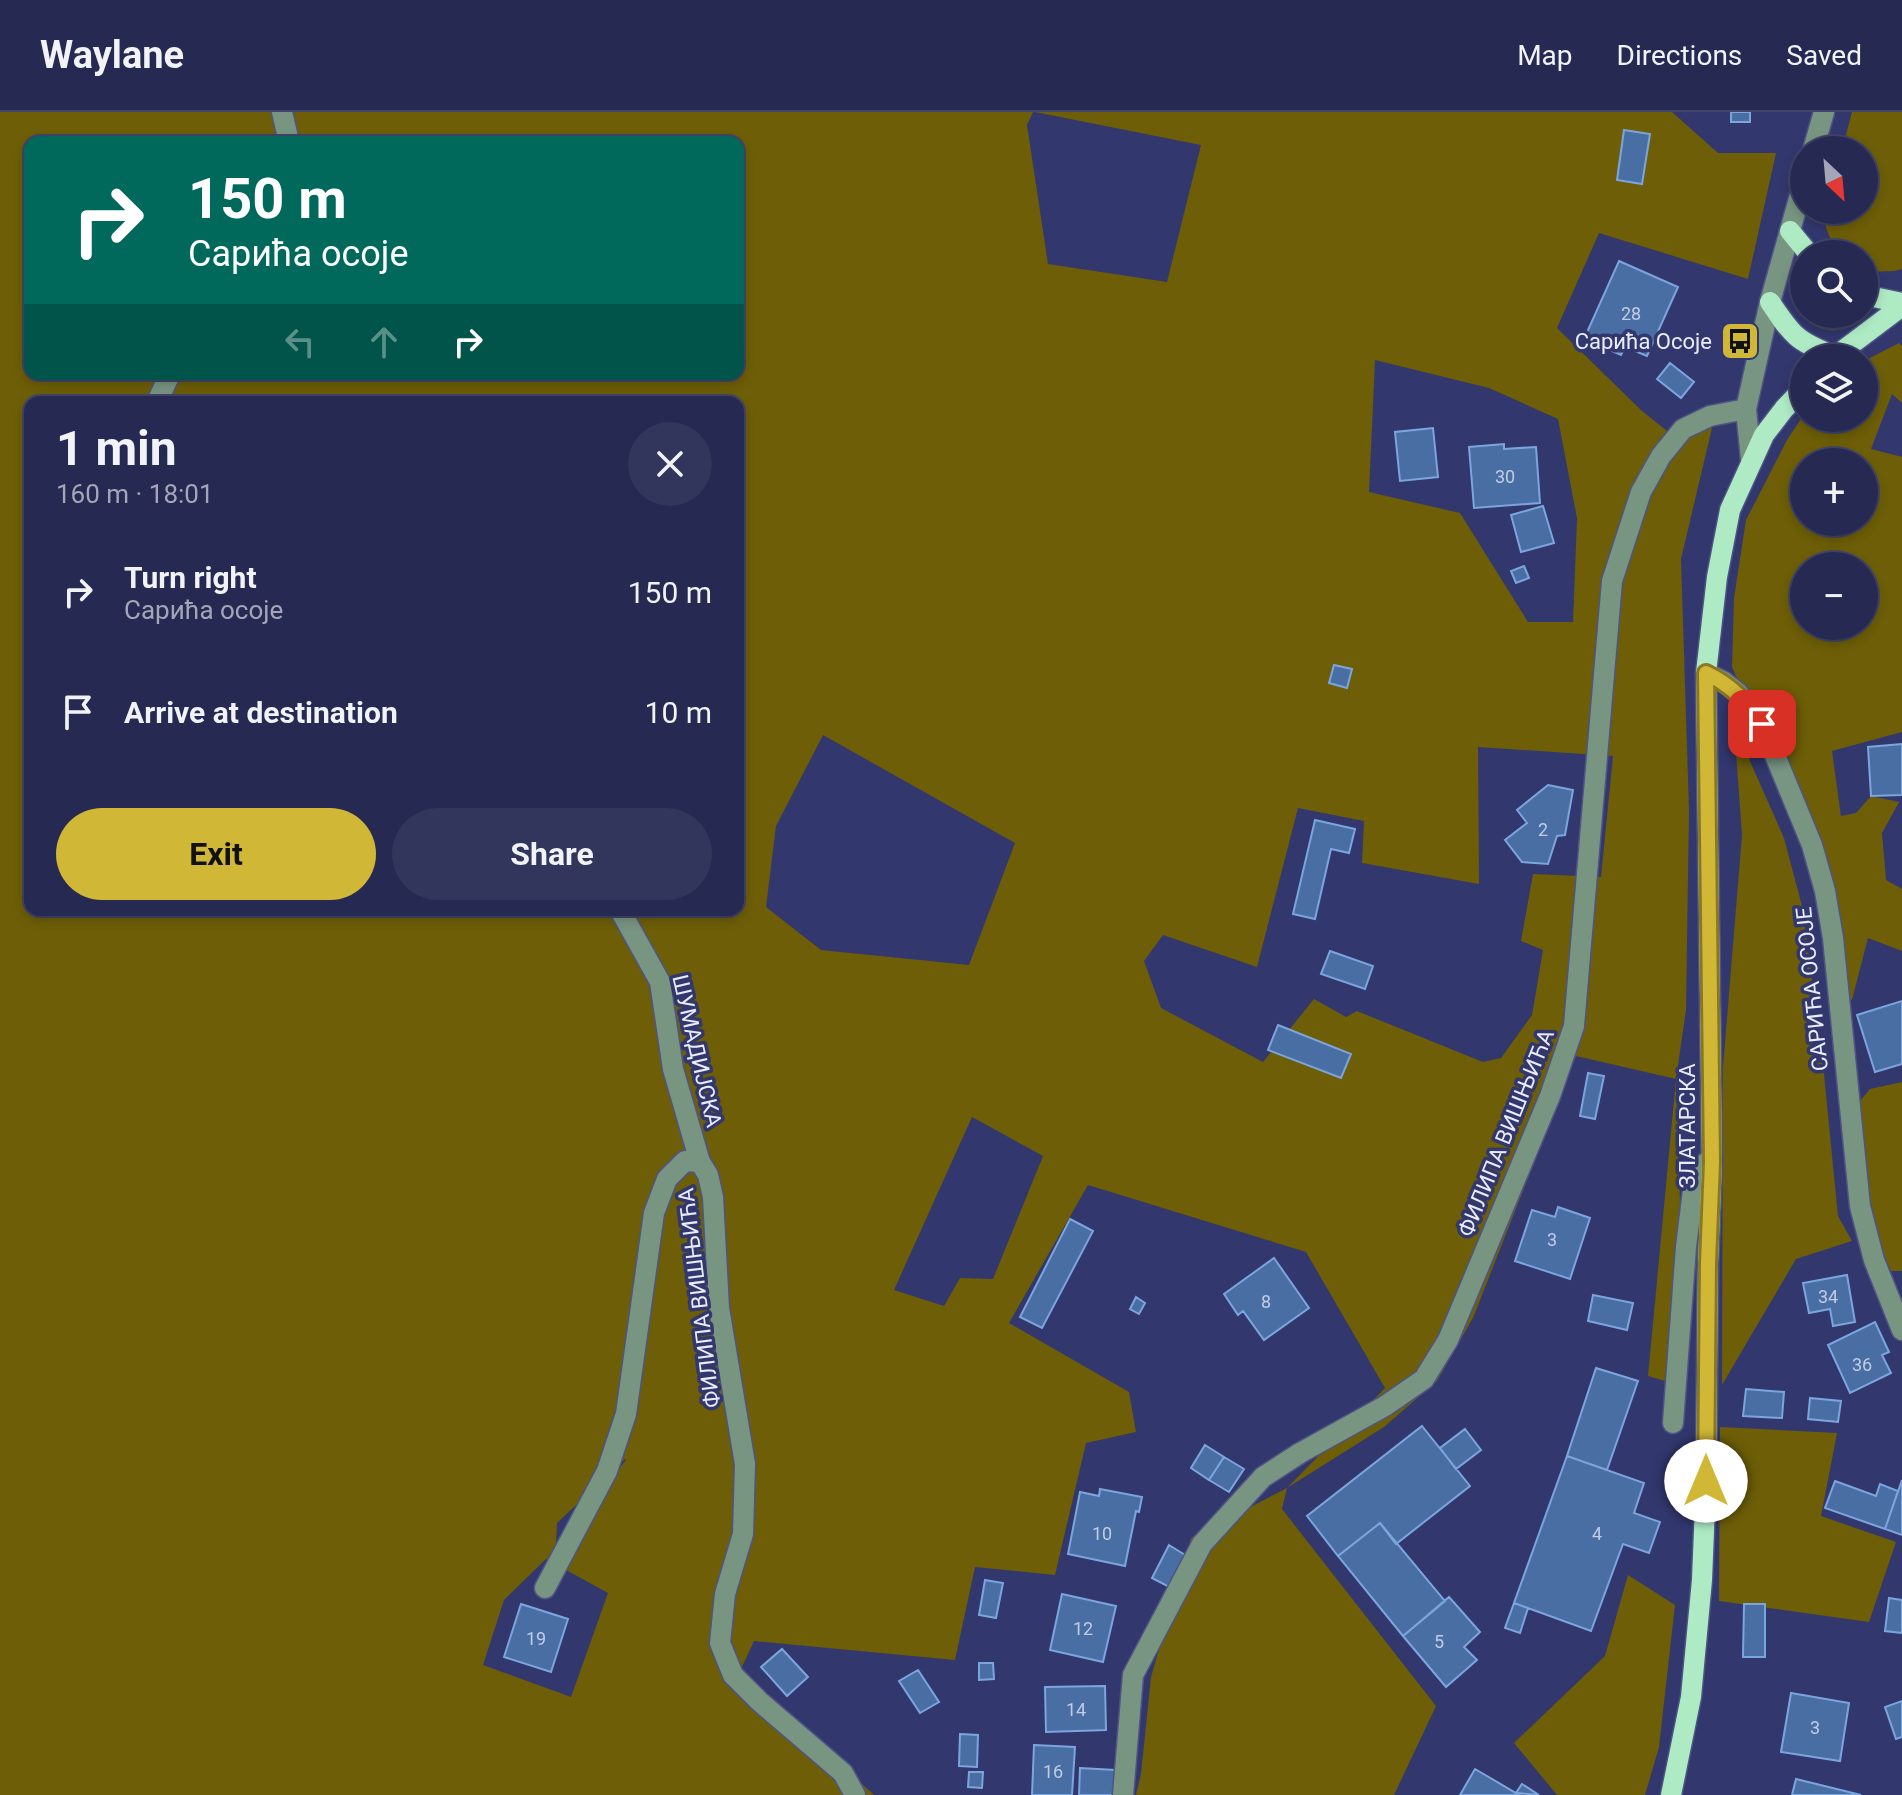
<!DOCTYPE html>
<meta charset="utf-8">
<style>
:root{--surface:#262952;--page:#32355c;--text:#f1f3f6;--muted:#a4a6b8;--line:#424569;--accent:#d1b736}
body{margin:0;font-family:Roboto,sans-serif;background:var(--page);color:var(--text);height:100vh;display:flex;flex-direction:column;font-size:30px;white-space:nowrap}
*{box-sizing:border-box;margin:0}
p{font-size:26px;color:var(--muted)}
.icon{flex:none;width:44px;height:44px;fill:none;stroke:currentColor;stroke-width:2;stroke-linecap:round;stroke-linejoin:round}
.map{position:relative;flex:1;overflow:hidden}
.panel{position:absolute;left:24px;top:284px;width:720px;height:520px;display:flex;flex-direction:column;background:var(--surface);border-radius:16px;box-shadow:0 4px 12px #0003,0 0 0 2px var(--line)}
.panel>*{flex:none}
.banner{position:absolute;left:24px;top:24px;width:720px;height:244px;border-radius:16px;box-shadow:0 4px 12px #0003,0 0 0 2px var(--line);background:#00695c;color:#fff;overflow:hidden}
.needle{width:52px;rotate:154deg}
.controls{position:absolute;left:1790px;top:24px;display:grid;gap:16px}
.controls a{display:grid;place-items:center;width:88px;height:88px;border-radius:50%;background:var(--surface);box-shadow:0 4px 12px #0003,0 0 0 2px var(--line);font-size:40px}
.pin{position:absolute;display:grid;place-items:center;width:68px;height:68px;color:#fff;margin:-34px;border-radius:16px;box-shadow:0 4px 12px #0006}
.me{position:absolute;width:88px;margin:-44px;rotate:0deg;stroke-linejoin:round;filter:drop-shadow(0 0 6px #0008)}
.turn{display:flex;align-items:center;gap:28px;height:168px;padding:0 32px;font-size:36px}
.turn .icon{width:104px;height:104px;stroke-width:2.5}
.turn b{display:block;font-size:56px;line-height:68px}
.lanes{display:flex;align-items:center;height:76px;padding:0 32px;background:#0003;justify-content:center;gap:40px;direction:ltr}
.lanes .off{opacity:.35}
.round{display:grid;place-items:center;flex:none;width:84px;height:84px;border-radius:42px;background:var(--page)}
.headline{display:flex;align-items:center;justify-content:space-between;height:136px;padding:0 32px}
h1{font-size:48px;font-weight:700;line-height:60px}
.primary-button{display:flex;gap:16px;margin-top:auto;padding:16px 32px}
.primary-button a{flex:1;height:92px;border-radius:48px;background:var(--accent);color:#111;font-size:32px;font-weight:700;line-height:92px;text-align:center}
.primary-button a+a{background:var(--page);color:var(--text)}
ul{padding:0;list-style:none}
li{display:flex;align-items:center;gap:24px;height:120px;padding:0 32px}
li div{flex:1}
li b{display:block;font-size:30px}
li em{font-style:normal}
header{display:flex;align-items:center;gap:48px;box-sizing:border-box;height:112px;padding:0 40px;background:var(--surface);border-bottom:2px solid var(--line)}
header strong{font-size:38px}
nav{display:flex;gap:44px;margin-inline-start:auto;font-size:28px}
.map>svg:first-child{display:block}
</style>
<header>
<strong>Waylane</strong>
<nav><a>Map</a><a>Directions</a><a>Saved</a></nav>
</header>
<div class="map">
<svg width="1902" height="1683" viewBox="0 0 1902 1683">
<rect width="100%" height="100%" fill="#32376e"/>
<path fill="#6d5e07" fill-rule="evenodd" d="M0,0H1033L1027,13L1048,152L1167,170L1201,33L1035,0H1672L1718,41H1776L1748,167L1599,121L1557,216L1642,299L1682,331L1694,319L1712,316L1681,447L1689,698L1686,898L1676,967L1686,1275L1648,1264L1676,967L1576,944L1473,1206L1437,1269L1384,1315L1287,1376L1282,1397L1436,1594L1394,1683H1136L1141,1662L1151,1565L1191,1426L1287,1376L1385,1276L1306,1140L1088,1073L1009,1211L1129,1280L1136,1320L1086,1331L1055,1463L975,1455L955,1548L754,1529L740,1559L874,1683H0ZM30,30H738V262H30ZM1375,248L1489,276L1558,307L1577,406L1573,510H1528L1460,401L1369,380ZM30,290H738V798H30ZM823,623L1015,731L969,853L821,838L766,795L776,714ZM1478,635L1613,644L1601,765L1533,762L1521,829L1543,838L1532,903L1501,946L1483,950L1357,899L1346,905L1314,887L1263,950L1161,896L1144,849L1163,823L1257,855L1298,696L1364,709L1362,751L1479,772ZM972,1005L1043,1044L993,1167L960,1166L944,1194L894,1178ZM703,1107L724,1143L730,1211L755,1345L735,1355ZM625,1347L626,1348L556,1434L557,1411ZM546,1447L608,1481L571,1585L483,1553L504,1488Z
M1852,0H1902V157L1894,159L1864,160V142H1837L1826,116L1825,98H1864V38H1842Z
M1804,171V202H1859L1860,205C1854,210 1847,217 1838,218C1822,221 1801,209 1797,193C1796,187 1798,180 1799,173Z
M1899,231L1902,234V291L1892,282L1871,337L1902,345V620L1832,639L1841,704L1856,701L1871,684L1899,690L1882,721L1886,768L1902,777V839L1868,826L1852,888L1832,872L1807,723L1732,555L1734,486L1746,408L1787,328L1804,302V306H1864V249ZM1804,350H1864V410H1804ZM1804,454H1864V514H1804Z
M1734,613L1784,726L1802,794L1821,932L1838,1104L1852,1129L1796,1147L1722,1273L1723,955L1742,723Z
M1902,970V1159H1891L1854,1080L1845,1007L1870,977Z
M1720,1315L1837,1321L1821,1404L1896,1430L1869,1510L1719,1489Z
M1628,1463L1675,1493L1659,1635L1645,1683H1557L1514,1631L1605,1544Z"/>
<path fill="#486ea3" stroke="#7da5dd" stroke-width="2" d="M1731,0H1750V10H1731Z
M1624,18L1650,22L1642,72L1617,68Z
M1619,149L1678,175L1647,244L1625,235L1621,243L1584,227Z
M1670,251L1694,270L1681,286L1657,267Z
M1433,316L1438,365L1400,369L1395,320Z
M1504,332V337L1536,335L1540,391L1474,396L1469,335Z
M1543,394L1554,431L1521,440L1511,403Z
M1524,454L1529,466L1516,471L1511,459Z
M1334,553L1352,557L1347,576L1329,571Z
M1902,632V683L1871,684L1868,635Z
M1548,673L1573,678L1565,723L1557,724L1548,752L1522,750L1505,728L1527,711L1517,698Z
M1315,708L1355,717L1349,741L1331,737L1315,807L1293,802Z
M1330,839L1373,854L1365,877L1321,862Z
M1902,889V952L1875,960L1857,903Z
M1278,913L1351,942L1341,966L1268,938Z
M1588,961L1604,964L1595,1007L1580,1004Z
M1558,1095L1590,1106L1570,1167L1515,1149L1532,1098L1555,1105Z
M1070,1107L1093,1119L1042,1216L1020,1205Z
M1274,1146L1309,1196L1264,1228L1243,1199L1238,1203L1224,1182Z
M1847,1163L1855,1210L1833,1214L1830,1197L1809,1201L1803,1171Z
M1593,1183L1633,1191L1627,1218L1588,1209Z
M1136,1185L1145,1191L1139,1202L1130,1197Z
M1875,1210L1889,1240L1882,1243L1891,1261L1850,1281L1828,1233Z
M1596,1256L1638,1269L1607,1358L1567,1344Z
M1746,1277L1784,1280L1782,1306L1743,1304Z
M1810,1286L1841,1289L1838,1310L1808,1307Z
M1422,1314L1470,1374L1396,1432L1380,1411L1338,1444L1307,1404Z
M1465,1317L1481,1338L1456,1357L1440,1336Z
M1205,1333L1224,1345L1209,1368L1191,1356Z
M1567,1344L1644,1371L1634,1401L1660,1410L1649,1441L1623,1432L1591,1519L1514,1491Z
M1224,1345L1244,1357L1229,1380L1209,1368Z
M1902,1368V1423L1885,1417Z
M1835,1369L1876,1384L1880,1372L1898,1379L1885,1417L1825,1396Z
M1100,1377L1142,1385L1139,1400L1136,1399L1125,1454L1068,1442L1080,1380L1099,1384Z
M1380,1411L1445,1489L1403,1524L1338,1444Z
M1169,1433L1190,1446L1173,1477L1152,1466Z
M985,1468L1003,1471L996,1506L979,1503Z
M1062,1482L1116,1494L1103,1550L1050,1538Z
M1449,1485L1480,1520L1464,1535L1477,1548L1446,1575L1403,1524Z
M1889,1486L1902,1488V1521L1885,1519Z
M1514,1491L1528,1496L1520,1521L1505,1516Z
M521,1492L568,1507L551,1560L504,1545Z
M1744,1492H1765V1545H1743Z
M782,1537L808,1565L787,1584L761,1555Z
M979,1551H993L994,1567L979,1568Z
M918,1558L939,1590L920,1601L899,1569Z
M1105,1574L1106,1618L1046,1620L1045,1575Z
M1791,1581L1849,1591L1840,1649L1781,1640Z
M1902,1589V1625L1896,1627L1885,1595Z
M960,1622L978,1623L977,1655L959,1654Z
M1034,1633L1075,1635L1072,1683H1032Z
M1080,1656L1115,1658L1114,1683H1079Z
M1475,1657L1516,1681L1520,1683H1460Z
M969,1660H983L982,1676L968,1675Z
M1796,1667L1861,1683H1792Z
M1522,1672L1539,1683L1516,1681Z"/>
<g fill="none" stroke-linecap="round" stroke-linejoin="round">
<defs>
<path id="minor" d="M282,0L289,30
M1813,38L1824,0
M157,290L170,262
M1751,348L1746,297L1770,190L1804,69
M1706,561L1724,570L1738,581L1762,612L1812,733L1825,779L1833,826L1860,1094L1874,1148L1902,1218
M620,798L660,870L673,957L700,1050
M1673,1311L1686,1135L1695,1062L1707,1050H1712
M545,1476L607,1359L626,1302L654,1101L667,1067L685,1049L700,1050L708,1063L713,1085L719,1196L745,1352L743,1422L725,1482L720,1531L733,1563L759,1589L843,1661L855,1683
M1123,1683L1133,1563L1202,1432L1263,1365L1300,1341L1385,1294L1424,1267L1448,1228L1550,984L1574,914L1612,469L1641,380L1661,344L1683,317L1710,304L1746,297"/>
<path id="major" d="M1790,119L1809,142
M1864,183L1902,191
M1770,190C1792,223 1797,230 1835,244
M1833,246L1902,194
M1671,1683L1691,1585L1702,1468L1706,1369L1708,1151L1712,1050L1706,561L1717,465L1730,398L1764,323L1784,297L1804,276"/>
</defs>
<use href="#minor" stroke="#4f5484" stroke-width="23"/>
<use href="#major" stroke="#4f5484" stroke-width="23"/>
<use href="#minor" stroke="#789582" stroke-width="20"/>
<use href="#major" stroke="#aeebc5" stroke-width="20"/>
</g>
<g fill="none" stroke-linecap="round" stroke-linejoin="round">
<defs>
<path id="route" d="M1706,1369L1708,1151L1712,1050L1706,561C1731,573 1746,589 1762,612"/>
</defs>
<use href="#route" stroke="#887723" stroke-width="20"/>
<use href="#route" stroke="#d1b736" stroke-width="14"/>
</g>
<defs>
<symbol id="bus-square" viewBox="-11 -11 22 22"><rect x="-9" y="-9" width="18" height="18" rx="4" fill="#d1b736" stroke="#32376e"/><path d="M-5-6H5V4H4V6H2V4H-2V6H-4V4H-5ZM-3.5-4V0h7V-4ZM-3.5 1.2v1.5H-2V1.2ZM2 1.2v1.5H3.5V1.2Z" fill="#111"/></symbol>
</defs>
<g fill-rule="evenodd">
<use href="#bus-square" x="1718" y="207" width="44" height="44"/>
</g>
<g text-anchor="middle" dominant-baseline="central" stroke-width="7" stroke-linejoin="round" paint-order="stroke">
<g font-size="18" fill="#c1cce4">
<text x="1631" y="201">28</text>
<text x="1505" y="364">30</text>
<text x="1543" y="717">2</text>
<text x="1552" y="1127">3</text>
<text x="1828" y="1184">34</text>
<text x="1266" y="1189">8</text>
<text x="1862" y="1252">36</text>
<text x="1102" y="1421">10</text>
<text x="1597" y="1421">4</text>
<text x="1083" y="1516">12</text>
<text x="536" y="1526">19</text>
<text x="1439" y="1529">5</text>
<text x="1076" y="1597">14</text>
<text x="1815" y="1615">3</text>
<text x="1053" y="1659">16</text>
</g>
<g font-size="22" fill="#e9ecf9" stroke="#32376e" text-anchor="end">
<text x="1712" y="229">Сарића Осоје</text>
</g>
<g font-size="22" fill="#e9ecf9" stroke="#32376e">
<text transform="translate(1812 877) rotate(-96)">САРИЋА ОСОЈЕ</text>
<text transform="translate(697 939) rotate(77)">ШУМАДИЈСКА</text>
<text transform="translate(1687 1014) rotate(-90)">ЗЛАТАРСКА</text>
<text transform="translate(1506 1021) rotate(-68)">ФИЛИПА ВИШЊИЋА</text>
<text transform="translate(699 1186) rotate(-97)">ФИЛИПА ВИШЊИЋА</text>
</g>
</g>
</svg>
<div class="controls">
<a><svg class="needle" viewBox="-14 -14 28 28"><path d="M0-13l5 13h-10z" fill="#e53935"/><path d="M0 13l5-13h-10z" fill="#a4a6b8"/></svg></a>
<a><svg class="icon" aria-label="search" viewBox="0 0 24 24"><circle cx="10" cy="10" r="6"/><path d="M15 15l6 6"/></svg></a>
<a><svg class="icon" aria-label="layers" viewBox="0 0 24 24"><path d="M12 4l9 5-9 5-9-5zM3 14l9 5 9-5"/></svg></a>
<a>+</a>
<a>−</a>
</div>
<div class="pin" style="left:1762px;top:612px;background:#d93025"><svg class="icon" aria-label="arrive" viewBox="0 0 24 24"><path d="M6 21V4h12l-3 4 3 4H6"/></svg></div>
<svg class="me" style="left:1706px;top:1369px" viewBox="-20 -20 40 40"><circle r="19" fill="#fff"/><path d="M0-13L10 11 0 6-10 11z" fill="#d1b736"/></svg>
<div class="banner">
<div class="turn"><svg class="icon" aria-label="right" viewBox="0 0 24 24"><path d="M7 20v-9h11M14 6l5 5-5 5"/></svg><div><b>150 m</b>Сарића осоје</div></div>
<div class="lanes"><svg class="icon off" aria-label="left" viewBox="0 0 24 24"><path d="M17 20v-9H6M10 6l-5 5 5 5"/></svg><svg class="icon off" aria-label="ahead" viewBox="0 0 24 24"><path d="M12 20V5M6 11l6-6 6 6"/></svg><svg class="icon" aria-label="right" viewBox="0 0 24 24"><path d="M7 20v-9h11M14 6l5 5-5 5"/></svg></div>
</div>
<section class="panel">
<div class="headline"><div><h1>1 min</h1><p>160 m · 18:01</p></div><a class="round"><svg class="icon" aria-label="close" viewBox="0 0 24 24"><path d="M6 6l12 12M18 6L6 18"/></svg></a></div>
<ul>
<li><svg class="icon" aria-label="right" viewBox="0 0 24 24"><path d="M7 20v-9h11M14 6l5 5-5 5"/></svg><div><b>Turn right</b><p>Сарића осоје</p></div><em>150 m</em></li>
<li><svg class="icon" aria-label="arrive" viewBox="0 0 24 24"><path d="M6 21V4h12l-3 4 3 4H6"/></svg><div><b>Arrive at destination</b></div><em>10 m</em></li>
</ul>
<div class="primary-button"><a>Exit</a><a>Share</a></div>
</section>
</div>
